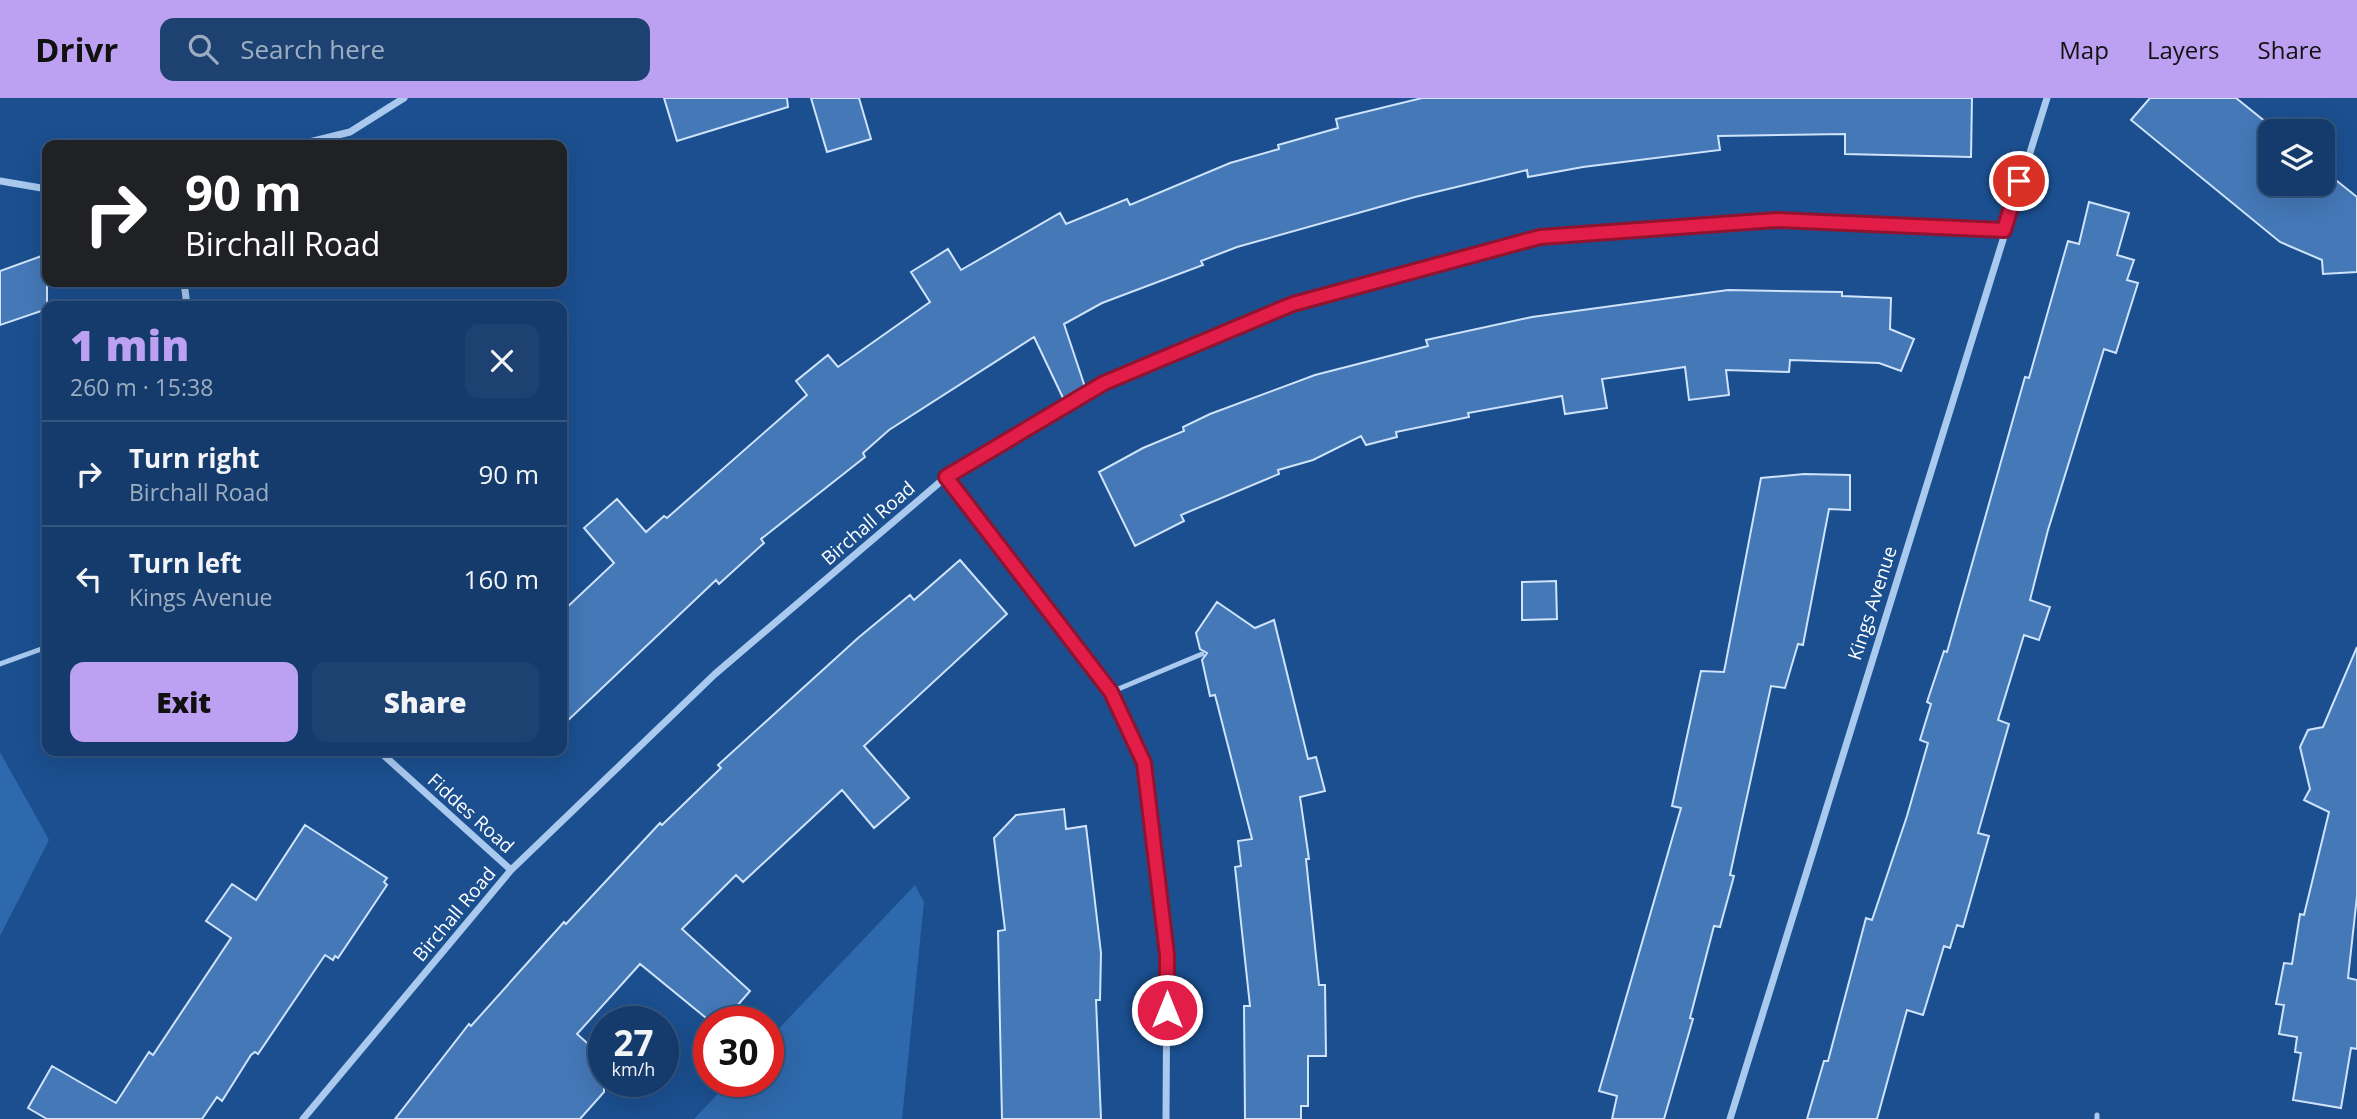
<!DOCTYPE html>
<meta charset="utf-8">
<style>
:root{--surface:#143b6b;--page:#1d4271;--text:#f1f3f6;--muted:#9dadc1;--line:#33557e;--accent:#bca0f2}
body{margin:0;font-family:"Open Sans",sans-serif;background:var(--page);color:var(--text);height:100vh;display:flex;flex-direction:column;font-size:26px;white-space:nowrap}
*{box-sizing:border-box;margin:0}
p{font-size:23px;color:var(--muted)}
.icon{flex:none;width:38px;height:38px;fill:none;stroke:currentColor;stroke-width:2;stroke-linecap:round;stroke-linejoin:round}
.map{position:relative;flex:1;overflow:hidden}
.panel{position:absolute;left:42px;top:203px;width:525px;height:455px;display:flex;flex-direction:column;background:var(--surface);border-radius:14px;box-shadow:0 7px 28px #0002,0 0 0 2px var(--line)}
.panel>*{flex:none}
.banner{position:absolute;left:42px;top:42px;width:525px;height:147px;border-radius:14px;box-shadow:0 7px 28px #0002,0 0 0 2px var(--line);background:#202124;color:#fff;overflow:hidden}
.controls{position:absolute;left:2258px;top:21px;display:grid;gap:14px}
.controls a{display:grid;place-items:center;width:77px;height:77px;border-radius:14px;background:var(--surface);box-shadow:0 7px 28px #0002,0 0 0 2px var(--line);font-size:35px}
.speed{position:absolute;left:588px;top:908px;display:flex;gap:14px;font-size:35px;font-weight:700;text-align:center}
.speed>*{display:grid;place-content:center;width:91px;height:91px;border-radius:50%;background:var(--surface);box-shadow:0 7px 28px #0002,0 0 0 2px var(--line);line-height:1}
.speed small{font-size:18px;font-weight:400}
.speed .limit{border:10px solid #d22;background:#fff;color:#111}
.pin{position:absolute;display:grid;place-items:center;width:60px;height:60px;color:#fff;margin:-30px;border:4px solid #fff;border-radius:50%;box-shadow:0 2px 7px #0007}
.me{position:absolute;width:77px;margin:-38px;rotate:0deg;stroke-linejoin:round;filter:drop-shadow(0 0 5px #0008)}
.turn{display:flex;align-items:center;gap:24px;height:147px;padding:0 28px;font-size:32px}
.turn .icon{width:91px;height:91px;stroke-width:2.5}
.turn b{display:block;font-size:49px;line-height:60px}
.round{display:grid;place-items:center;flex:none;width:74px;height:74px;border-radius:14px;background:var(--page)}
.headline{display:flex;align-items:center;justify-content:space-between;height:119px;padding:0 28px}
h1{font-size:42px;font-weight:800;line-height:52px;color:var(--accent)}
.cta{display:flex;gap:14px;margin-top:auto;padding:14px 28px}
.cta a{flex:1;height:80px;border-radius:14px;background:var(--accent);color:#111;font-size:28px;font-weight:800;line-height:80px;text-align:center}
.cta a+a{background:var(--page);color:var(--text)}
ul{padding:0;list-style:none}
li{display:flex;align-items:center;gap:21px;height:105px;padding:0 28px;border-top:2px solid var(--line)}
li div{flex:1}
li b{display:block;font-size:26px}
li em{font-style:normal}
header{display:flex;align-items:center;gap:42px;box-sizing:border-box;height:98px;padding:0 35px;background:var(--accent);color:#111}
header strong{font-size:33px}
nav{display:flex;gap:38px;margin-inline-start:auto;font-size:24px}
.search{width:490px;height:63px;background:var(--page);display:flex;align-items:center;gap:18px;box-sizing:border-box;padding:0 24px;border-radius:14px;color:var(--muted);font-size:26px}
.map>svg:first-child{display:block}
</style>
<header>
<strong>Drivr</strong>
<div class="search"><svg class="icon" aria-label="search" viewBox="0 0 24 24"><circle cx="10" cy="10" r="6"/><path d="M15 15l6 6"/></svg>Search here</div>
<nav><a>Map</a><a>Layers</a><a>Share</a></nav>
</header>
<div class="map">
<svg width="2357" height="1021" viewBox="0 0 2357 1021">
<rect width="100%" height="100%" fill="#1b4f8f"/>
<path fill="#2e69ad" d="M0,654L49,742L0,838Z
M915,787L924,804L902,1021H694L729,984H768V942Z"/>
<path fill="#4478b7" stroke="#cfe3fa" stroke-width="2" d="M664,0H787L788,9L677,43Z
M811,0H859L871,41L827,54Z
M1422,0H1972L1971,59L1845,56V36L1718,38L1720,52L1583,69L1528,79L1527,72L1415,99L1237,149L1201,163L1203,167L1102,205L1064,226L1085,289L1064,302L1034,239L889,332L863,355L865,359L761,441L764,445L719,486L716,482L562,628V514L614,465L584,430L617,401L646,434L664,418L667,420L807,297L796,283L828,257L838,269L930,204L911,174L948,151L961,172L1060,115L1066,126L1127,101L1130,107L1230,65L1279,51L1278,47L1338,30L1336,21Z
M2150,0H2236L2277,33H2270V86H2322V71L2357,99V174L2323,176L2322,162L2280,144L2131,22Z
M2089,104L2129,115L2117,157L2134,162L2127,182L2138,185L2116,255L2104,251L2048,432L2030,502L2050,509L2039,542L2024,537L1998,622L2009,626L1978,735L1989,738L1963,829L1957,827L1950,850L1944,848L1923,917L1907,912L1877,1021H1807L1824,963H1828L1866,820L1872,822L1907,718L1928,645L1920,642L1931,606L1927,604L1944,553L1947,554L2025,279L2029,280L2068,143L2079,146Z
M47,156V211L0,227V173Z
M1728,192L1842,194V198L1891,200L1890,231L1914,241L1901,273L1879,265L1790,262L1789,274L1726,272L1729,297L1689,302L1685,269L1602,281L1607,310L1565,316L1562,298L1468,315L1469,319L1396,334L1397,339L1366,347L1361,338L1313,362L1278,372L1279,376L1181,417L1184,423L1135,448L1099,374L1143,350L1184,333L1183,329L1210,316L1315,277L1428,248L1426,242L1532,219Z
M1804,376L1850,377V412L1829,411L1803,547L1798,546L1785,590L1771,588L1730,777L1734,778L1720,829L1714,828L1690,920L1693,921L1664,1021H1612L1617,998L1599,993L1681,710L1672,708L1701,573L1724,574L1761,380Z
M960,462L1007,516L864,648L909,700L874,730L842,692L743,784L736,777L682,831L750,893L723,924H711L640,866L577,936L604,960V994L580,1021H395L469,926L471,928L564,824L566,826L660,725L662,727L692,698L721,670L718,667L858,540L910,497L914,502Z
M1556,483L1557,521L1522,522V484Z
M1217,504L1255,530L1274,522L1308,661L1316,659L1325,693L1300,699L1309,761H1306L1319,887H1325L1326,958H1308V1008H1301V1021H1245L1244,908H1250L1235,769L1241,768L1238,743L1252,741L1215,597L1210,598L1202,562L1207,555L1200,551L1196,535Z
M2357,549V798L2348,880L2357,882V951L2351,950L2341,1010L2293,1002L2301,955L2295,954L2297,939L2279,936L2284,907L2276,906L2284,865L2292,866L2300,816L2304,817L2329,714L2304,702L2310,691L2300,649L2308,632L2323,629Z
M1064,711L1066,731L1086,728L1101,855L1100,902H1096L1101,1021H1002L998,833L1005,832L994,740L1016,717Z
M305,727L387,780L384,784L387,787L338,860L335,858L333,862L325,857L258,956L255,954L251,957L222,1003L217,999L202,1021H47L28,1010L52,968L116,1005L149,954L153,957L231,840L206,823L232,786L256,802Z"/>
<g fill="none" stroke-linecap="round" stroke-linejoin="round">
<path stroke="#a9c9ee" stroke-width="5" d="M0,566L47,549
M1111,594L1202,556
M2097,1021V1017"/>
<path stroke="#a9c9ee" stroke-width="7" d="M297,47L350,34L404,0
M0,83L47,91
M184,184L187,208
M946,379L1111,594L1144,665L1167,857L1166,1021
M379,653L511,772
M303,1021L511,772L715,576L946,379L1104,285L1293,206L1540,139L1776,122L2004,132
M1730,1021L2047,0"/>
</g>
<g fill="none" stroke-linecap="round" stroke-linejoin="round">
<defs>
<path id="route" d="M1167,912V857L1144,665L1111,594L946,379L1104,285L1293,206L1540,139L1776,122L2004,132L2019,83"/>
</defs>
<use href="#route" stroke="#92132f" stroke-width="18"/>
<use href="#route" stroke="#e11d48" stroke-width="12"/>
</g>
<g text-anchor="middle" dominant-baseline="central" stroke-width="5" stroke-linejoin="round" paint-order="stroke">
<g font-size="19" fill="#fff" stroke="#1b4f8f">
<text transform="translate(868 425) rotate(-41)">Birchall Road</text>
<text transform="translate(1872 505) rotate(-72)">Kings Avenue</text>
<text transform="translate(471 715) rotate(42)">Fiddes Road</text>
<text transform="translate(454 816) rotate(-50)">Birchall Road</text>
</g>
</g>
</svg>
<div class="controls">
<a><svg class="icon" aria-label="layers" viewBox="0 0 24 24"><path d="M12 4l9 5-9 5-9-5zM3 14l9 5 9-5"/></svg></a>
</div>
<div class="speed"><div>27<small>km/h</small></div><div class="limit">30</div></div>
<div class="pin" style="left:2019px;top:83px;background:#d93025"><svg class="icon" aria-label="arrive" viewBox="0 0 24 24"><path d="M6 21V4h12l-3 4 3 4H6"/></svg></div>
<svg class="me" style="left:1167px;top:912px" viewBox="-20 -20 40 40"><circle r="17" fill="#e11d48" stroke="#fff" stroke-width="3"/><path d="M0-11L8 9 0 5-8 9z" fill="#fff"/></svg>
<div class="banner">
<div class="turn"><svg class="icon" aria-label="right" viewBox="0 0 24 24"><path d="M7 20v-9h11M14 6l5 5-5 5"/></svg><div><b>90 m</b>Birchall Road</div></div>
</div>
<section class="panel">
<div class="headline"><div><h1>1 min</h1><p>260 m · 15:38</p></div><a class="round"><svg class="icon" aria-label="close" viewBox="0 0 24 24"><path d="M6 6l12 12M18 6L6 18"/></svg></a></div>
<ul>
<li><svg class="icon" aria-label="right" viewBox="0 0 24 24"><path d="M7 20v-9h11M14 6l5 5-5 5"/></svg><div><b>Turn right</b><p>Birchall Road</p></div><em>90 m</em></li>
<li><svg class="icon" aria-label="left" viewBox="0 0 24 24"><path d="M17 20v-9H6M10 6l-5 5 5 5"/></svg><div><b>Turn left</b><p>Kings Avenue</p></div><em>160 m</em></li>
</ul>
<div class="cta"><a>Exit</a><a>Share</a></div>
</section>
</div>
